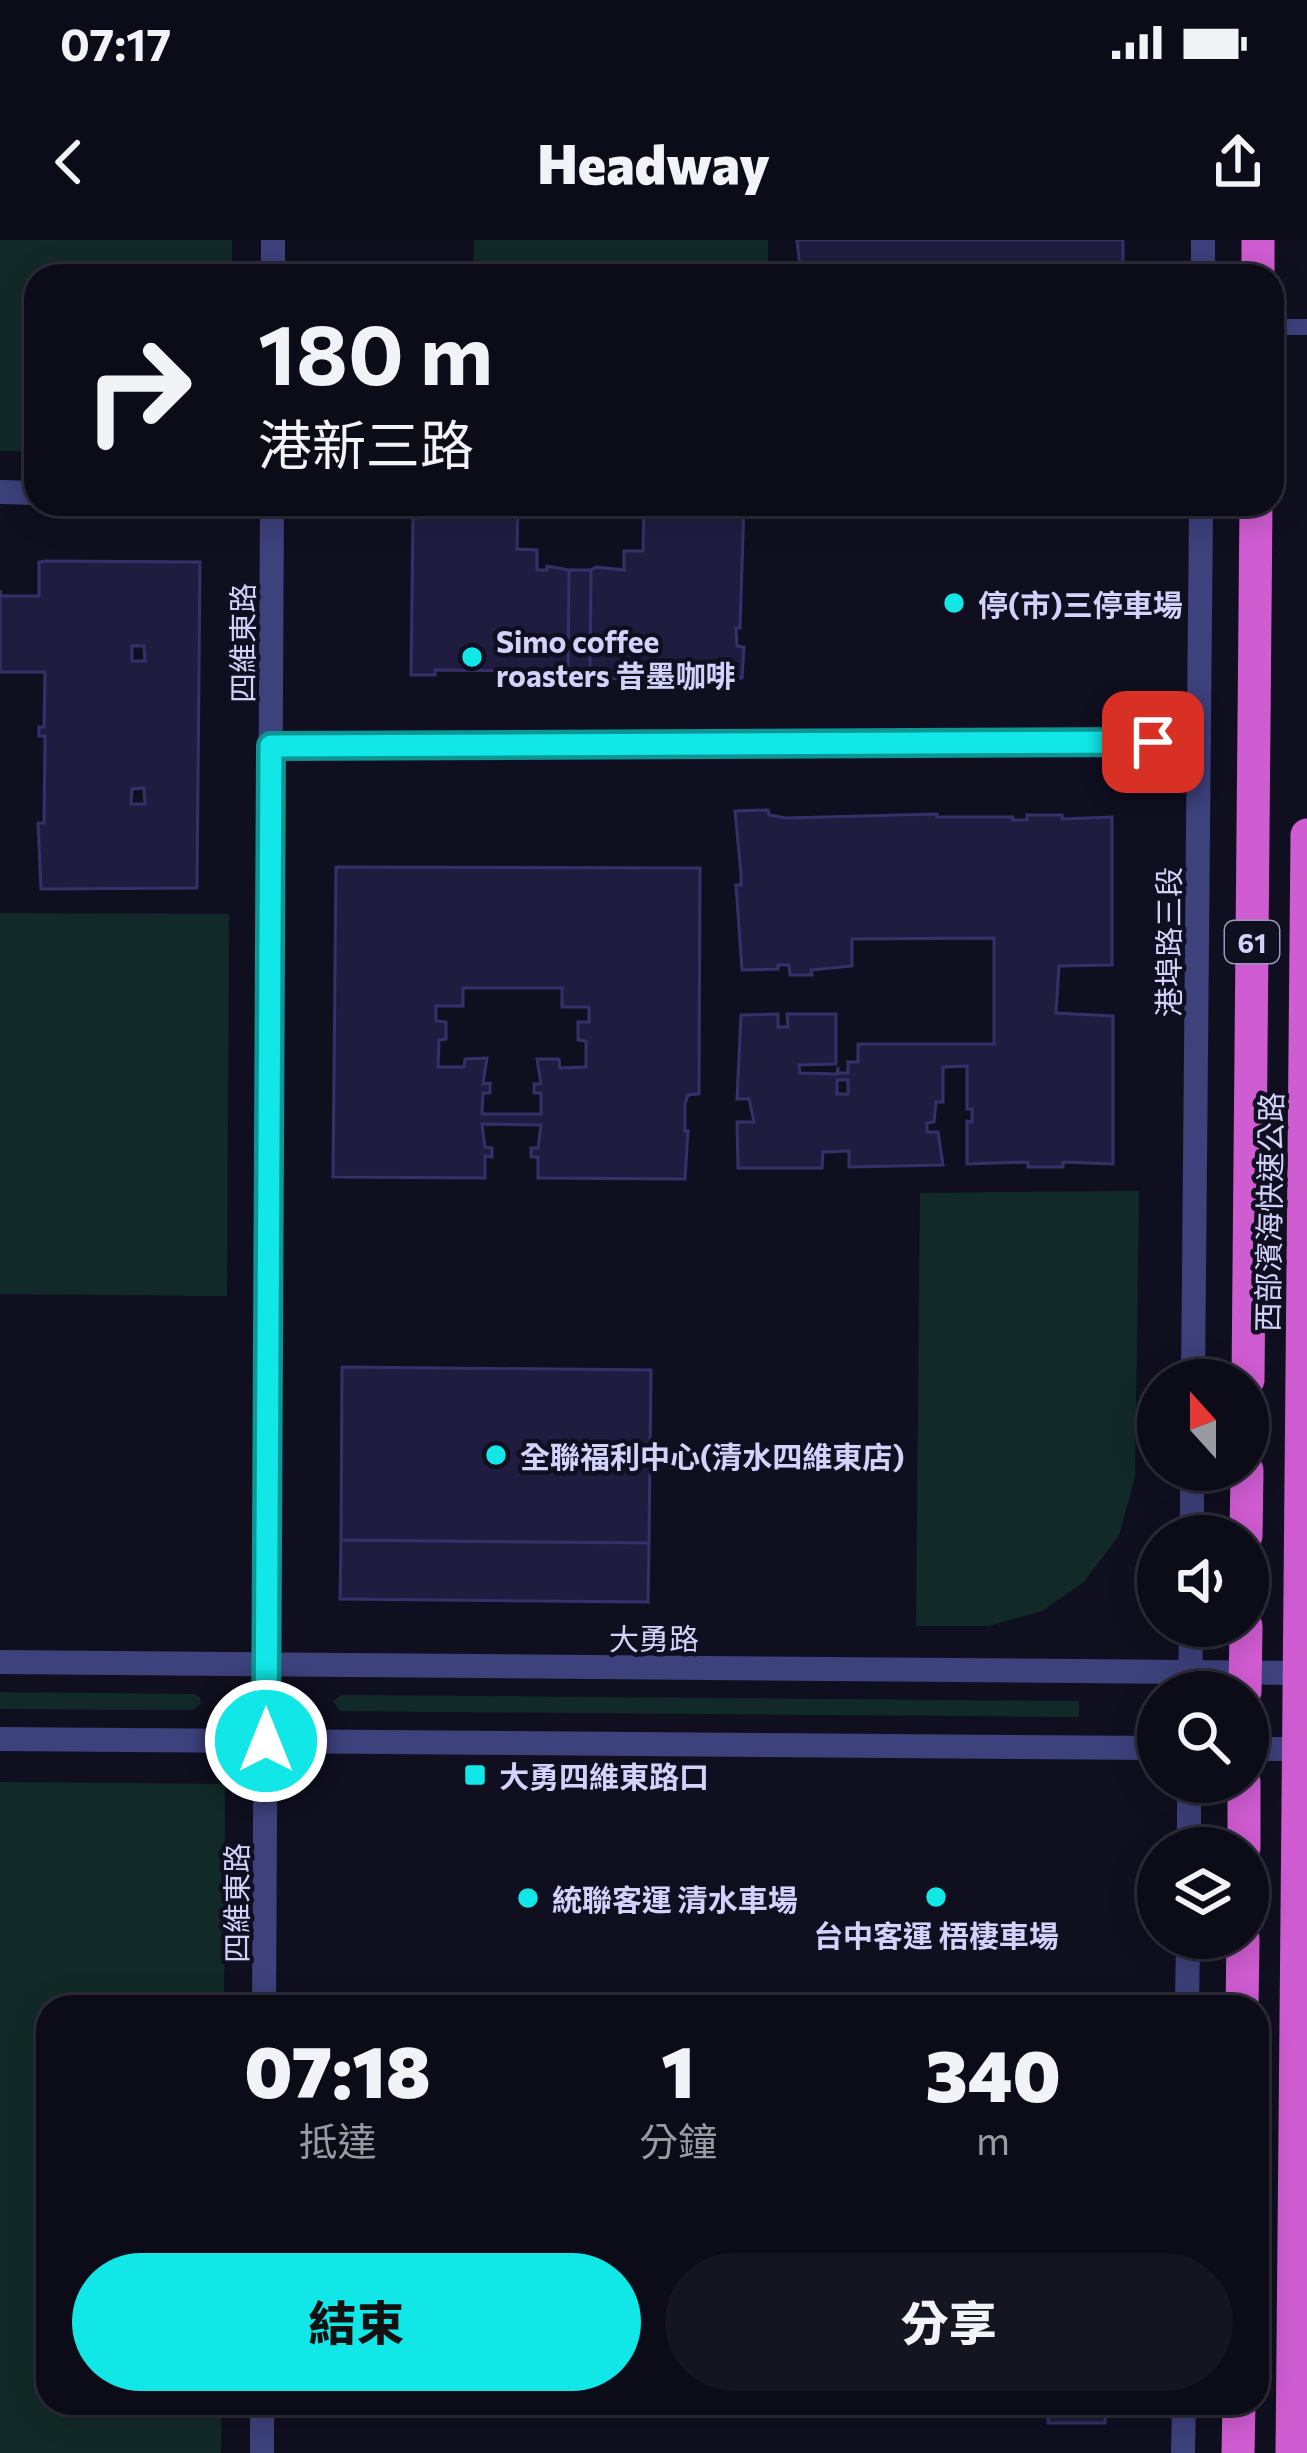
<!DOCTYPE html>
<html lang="zh-TW">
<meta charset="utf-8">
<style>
:root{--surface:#0c0b18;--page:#151421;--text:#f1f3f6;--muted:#9a9ba2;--line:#2c2b37;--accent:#12e7e7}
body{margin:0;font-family:Commissioner,"Noto Sans TC",sans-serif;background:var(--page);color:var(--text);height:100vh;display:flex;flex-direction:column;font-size:45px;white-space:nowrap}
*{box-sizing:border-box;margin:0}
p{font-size:39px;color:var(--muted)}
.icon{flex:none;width:66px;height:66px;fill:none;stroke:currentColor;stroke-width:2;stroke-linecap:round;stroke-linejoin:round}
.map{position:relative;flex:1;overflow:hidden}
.details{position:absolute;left:36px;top:1755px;width:1233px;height:420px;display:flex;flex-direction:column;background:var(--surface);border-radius:36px;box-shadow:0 6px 30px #0003,0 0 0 3px var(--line)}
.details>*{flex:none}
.hud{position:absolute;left:24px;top:24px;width:1260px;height:252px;border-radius:36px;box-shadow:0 6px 30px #0003,0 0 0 3px var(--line);background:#0c0b18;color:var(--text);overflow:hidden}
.needle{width:78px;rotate:339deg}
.tools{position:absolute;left:1137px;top:1119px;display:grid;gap:24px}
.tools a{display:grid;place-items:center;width:132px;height:132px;border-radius:50%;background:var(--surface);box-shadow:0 6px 30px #0003,0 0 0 3px var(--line);font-size:60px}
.pin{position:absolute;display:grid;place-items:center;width:102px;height:102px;color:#fff;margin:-51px;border-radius:24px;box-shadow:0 6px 18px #0006}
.me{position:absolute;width:132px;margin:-66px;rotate:0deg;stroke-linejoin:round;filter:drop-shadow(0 0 9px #0008)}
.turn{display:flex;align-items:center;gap:42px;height:252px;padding:0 36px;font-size:54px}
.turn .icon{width:156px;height:156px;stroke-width:2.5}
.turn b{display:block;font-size:84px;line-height:102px}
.eta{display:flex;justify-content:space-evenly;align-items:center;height:204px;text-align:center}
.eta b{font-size:72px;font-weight:800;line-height:84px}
.button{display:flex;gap:24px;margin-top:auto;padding:24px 36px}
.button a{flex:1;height:138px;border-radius:72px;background:var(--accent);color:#111;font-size:48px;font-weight:800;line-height:138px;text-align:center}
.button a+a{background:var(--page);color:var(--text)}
.status{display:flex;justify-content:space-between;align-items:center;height:84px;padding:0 60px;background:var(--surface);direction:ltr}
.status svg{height:33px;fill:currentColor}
header{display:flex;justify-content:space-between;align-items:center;height:156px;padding:0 36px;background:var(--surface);font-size:54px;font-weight:800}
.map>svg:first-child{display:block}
</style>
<div class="status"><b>07:17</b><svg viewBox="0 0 49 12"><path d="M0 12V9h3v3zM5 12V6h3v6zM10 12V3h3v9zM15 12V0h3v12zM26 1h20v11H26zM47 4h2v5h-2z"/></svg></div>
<header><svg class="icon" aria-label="back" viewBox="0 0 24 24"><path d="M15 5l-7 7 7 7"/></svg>Headway<svg class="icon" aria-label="share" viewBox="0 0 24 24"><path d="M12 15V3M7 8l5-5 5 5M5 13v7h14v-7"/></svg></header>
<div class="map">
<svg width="1307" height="2213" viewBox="0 0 1307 2213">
<rect width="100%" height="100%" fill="#100f20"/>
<path fill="#122a27" d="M0,0H232V36H36V211H0Z
M474,0H768V36H473Z
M0,673L229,674L227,1056L0,1054Z
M1139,951L1135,1237L1119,1295L1084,1342L1042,1371L988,1386H916L920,953Z
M0,1452L193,1454L200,1457L201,1464L193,1470L0,1469Z
M341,1455L1079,1461V1477L340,1471L333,1461Z
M0,1542L225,1544L224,1767H48V2163H222L221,2213H0Z"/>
<path fill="#201c40" stroke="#36306a" stroke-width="3" fill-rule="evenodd" d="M797,0H1123V36H801Z
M418,264H518L517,309L537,310V330H547V326L569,330L568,435L546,439H541V431L435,430V435H411L413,278H418Z
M644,264H744L740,388H736L737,406L744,407L742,438H723V432H617V439L590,435L591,330L596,327L624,330V311H643Z
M45,321L200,322L197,648L41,649L38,583H44L45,496H39V487H44L45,432H0V350L1,356H39V322ZM132,406H144L145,421H132ZM144,548L145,564H131L132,549Z
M569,330H591L590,435H568Z
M768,570L769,575L786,578L937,574V577H1013V580H1027V575H1062V579L1112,577V725L1059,726L1056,773L1113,776V924L1063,922V927H1028V922L967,924V881L972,882V869H967V826L943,827V862H936L934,882L927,883V892H938L943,925L849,927V911L823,912L822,928H738L737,882H754L749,859H737L741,775L778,774V787H788L787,774H836V824L799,825L800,833L837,834L838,827V833H848V822H858V804H994V698L852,699V726L811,730L812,735H790L789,725H778V729L742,730L736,645H741V634L735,571ZM837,840H848V854H837Z
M336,627L700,628L699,854L688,855L685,864V891H688L685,939L538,938V917H531V908H538L541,885L482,884L485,907L492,908V917L485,916V938L333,937ZM463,748H562V767H589V782H578V800L586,801V827L560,828L559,819H537L541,844H534V853H541V874H482L483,853H490V843L483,844L487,818L465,819L464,827H438L439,800L446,799V782L436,781V766H463Z
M342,1127L651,1130L649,1303L341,1300Z
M341,1300L649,1303L648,1362L340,1359Z
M1048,2163H1106L1105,2183H1048Z"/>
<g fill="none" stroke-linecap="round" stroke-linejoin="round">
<path stroke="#3d417c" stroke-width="16" d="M1272,87H1307"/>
<path stroke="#3d417c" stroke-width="24" d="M273,36V0
M0,252L36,253
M271,506L1199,502
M264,1767L272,264
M262,2213V2163"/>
<path stroke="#3d417c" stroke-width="24" d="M1203,36V0
M1193,1140L1201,264
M1192,1296V1230
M0,1422L1307,1433
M1190,1452L1191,1386
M0,1499L1158,1508
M1248,1509H1307
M1189,1608V1542
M1187,1767L1188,1698
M1183,2213L1184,2163"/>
<path stroke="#d05cd2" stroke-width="33" d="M1258,36V0
M1248,1140L1256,264
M1246,1296L1247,1230
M1244,1608V1542
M1242,1767L1243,1698
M1238,2213L1239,2163"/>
<path stroke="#d05cd2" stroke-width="33" d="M1245,1452L1246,1386
M1292,2213L1307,595"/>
</g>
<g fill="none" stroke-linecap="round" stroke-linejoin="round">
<defs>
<path id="route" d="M266,1501L271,506L1153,502"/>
</defs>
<use href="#route" stroke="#0c9696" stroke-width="30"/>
<use href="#route" stroke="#12e7e7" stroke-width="21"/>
</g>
<g fill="#12e7e7" stroke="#100f20" stroke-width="4.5">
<circle cx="954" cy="363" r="12"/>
<circle cx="472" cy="417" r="12"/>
<circle cx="496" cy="1215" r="12"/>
<rect x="463" y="1523" width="24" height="24" rx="6"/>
<circle cx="936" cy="1657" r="12"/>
<circle cx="528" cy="1658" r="12"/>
</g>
<g text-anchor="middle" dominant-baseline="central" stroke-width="9" stroke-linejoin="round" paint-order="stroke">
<rect fill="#100f20" stroke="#9898b9" stroke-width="3" x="1225" y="681" width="54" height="42" rx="9"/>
<g font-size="27" font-weight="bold" fill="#d2d2fb">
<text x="1252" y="702">61</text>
</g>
<g font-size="30" font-weight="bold" fill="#d2d2fb" stroke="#100f20" text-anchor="start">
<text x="978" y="363">停(市)三停車場</text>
<text x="496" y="400">Simo coffee<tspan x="496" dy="34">roasters 昔墨咖啡</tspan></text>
<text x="520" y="1215">全聯福利中心(清水四維東店)</text>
<text x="499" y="1535">大勇四維東路口</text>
<text x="552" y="1658">統聯客運 清水車場</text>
<text x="936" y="1694" text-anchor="middle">台中客運 梧棲車場</text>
</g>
<g font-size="30" fill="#d2d2fb" stroke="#100f20">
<text transform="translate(241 403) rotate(-90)">四維東路</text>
<text transform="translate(1167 702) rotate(-90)">港埠路三段</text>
<text transform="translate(1268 972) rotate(-89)">西部濱海快速公路</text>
<text x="654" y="1397">大勇路</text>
<text transform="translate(235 1663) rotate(-90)">四維東路</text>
</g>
</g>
</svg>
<div class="tools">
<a><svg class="needle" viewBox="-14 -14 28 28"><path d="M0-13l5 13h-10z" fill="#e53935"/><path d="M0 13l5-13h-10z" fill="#9a9ba2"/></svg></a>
<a><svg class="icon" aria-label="sound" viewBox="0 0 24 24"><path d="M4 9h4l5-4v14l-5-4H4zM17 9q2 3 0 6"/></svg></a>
<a><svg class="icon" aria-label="search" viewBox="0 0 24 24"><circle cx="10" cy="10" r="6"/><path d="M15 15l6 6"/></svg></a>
<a><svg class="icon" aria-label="layers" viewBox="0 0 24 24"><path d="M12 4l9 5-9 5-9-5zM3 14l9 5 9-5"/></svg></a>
</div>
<div class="pin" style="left:1153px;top:502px;background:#d93025"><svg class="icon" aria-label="arrive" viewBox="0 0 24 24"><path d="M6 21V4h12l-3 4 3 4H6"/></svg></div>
<svg class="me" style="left:266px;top:1501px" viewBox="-20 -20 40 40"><circle r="17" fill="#12e7e7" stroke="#fff" stroke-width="3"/><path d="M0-11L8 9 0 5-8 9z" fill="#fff"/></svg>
<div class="hud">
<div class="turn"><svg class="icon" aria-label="right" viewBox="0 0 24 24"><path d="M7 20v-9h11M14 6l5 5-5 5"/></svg><div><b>180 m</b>港新三路</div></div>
</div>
<section class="details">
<div class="eta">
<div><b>07:18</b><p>抵達</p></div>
<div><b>1</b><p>分鐘</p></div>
<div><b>340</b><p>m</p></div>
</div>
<div class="button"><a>結束</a><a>分享</a></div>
</section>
</div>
